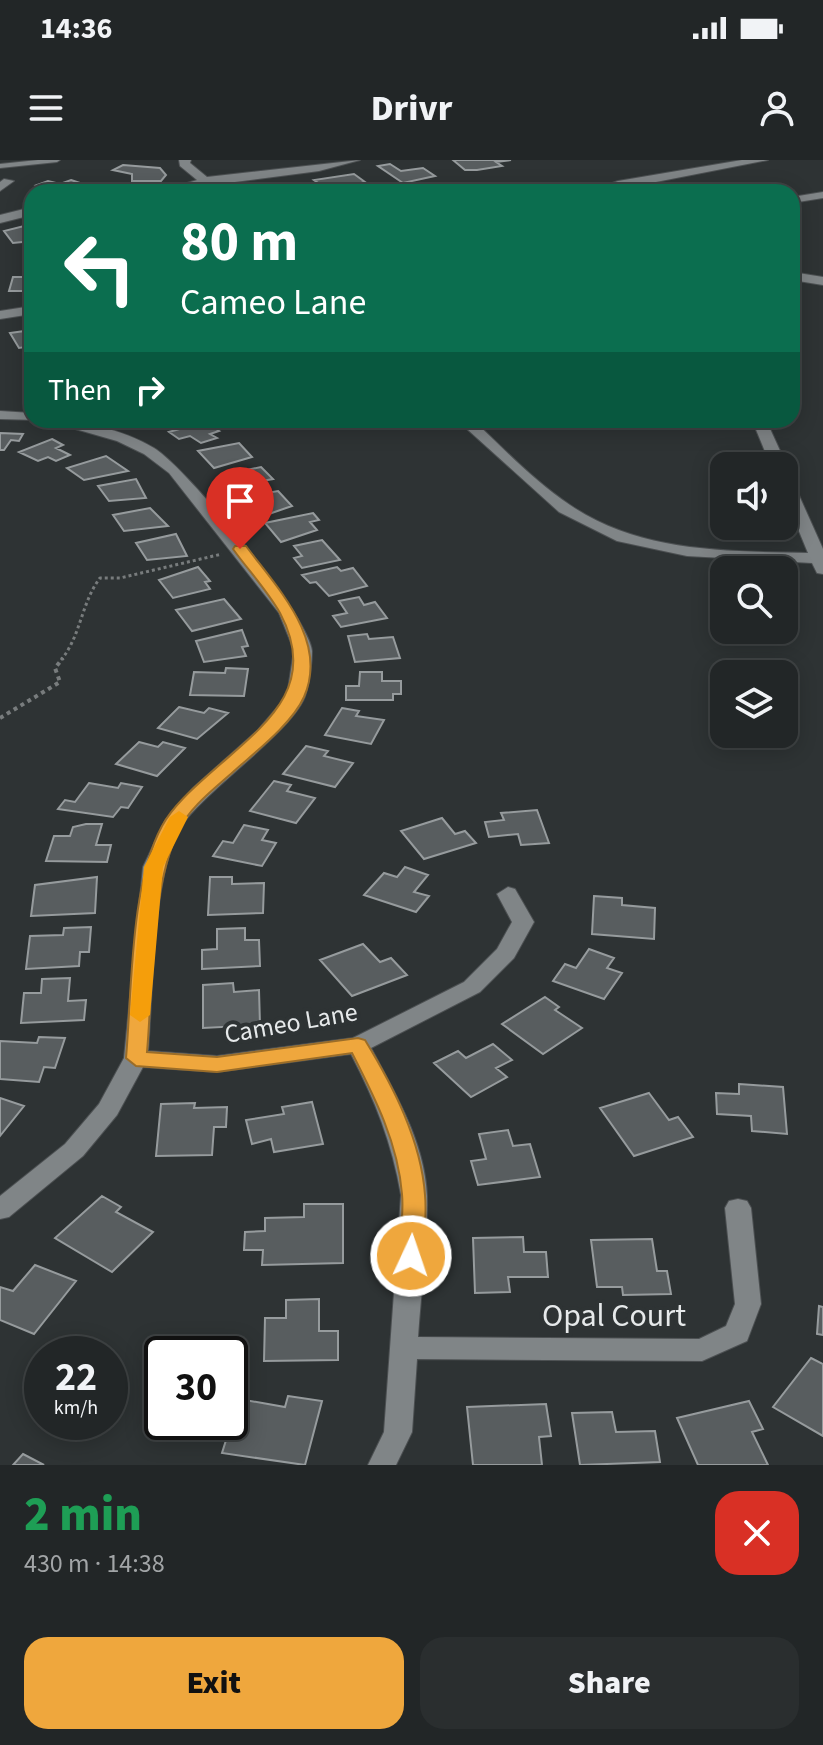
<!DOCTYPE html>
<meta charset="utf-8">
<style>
:root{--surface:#222627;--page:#2a2e2f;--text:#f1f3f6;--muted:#a2a5a7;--line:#3f4344;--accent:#efa73d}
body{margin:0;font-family:"Source Sans 3",sans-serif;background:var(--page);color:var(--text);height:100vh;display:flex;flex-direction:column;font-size:30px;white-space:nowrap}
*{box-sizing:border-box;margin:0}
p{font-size:26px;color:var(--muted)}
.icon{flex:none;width:44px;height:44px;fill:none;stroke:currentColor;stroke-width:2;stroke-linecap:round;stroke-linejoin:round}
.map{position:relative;height:1305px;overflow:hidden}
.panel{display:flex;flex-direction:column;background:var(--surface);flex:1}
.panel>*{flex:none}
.top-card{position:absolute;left:24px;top:24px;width:776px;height:244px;border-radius:24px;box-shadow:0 4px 20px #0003,0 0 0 2px var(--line);background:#0b6e4f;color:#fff;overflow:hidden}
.tools{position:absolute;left:710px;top:292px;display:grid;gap:16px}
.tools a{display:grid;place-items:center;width:88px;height:88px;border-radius:16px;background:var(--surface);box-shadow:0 4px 20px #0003,0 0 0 2px var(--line);font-size:40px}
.speed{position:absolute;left:24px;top:1176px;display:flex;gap:16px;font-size:40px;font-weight:700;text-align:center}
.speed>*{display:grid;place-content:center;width:104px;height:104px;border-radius:50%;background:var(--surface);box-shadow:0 4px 20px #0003,0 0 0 2px var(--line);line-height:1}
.speed small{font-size:20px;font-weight:400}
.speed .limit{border:4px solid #111;border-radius:12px;background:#fff;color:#111}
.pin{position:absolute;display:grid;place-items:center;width:68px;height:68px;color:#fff;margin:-82px -34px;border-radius:50% 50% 50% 0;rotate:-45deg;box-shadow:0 0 8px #0007}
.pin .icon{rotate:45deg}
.me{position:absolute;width:88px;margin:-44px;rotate:3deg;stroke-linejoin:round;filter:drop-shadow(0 0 6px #0008)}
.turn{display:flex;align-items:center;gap:28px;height:168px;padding:0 24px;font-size:36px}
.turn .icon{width:104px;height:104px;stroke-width:2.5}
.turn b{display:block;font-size:56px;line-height:68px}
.then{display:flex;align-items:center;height:76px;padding:0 24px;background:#0003;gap:16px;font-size:30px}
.round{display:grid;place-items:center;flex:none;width:84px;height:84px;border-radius:24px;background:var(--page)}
.head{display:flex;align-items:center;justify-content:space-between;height:136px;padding:0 24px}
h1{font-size:48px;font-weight:800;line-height:60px;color:#1e9e55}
.cta{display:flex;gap:16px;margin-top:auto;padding:16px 24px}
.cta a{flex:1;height:92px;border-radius:24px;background:var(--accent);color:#111;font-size:32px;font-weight:800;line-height:92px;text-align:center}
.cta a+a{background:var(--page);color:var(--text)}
.status{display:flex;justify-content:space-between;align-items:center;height:56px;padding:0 40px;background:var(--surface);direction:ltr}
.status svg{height:22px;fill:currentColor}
header{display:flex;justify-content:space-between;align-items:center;height:104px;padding:0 24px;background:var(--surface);font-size:36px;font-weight:800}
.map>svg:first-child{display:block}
</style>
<div class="status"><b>14:36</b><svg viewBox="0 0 49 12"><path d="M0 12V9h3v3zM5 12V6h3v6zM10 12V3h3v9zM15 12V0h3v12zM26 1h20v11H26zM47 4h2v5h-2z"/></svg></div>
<header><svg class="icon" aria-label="menu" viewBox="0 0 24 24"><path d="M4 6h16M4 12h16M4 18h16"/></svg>Drivr<svg class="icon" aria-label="person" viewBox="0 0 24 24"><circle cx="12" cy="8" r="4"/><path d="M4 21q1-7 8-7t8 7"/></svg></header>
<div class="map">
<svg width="823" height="1305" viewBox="0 0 823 1305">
<rect width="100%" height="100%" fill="#2e3334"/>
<path fill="#585d5f" stroke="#969b9d" stroke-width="2" d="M453,0H511L496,2L502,6L477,10H465Z
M390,4L401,11L423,8L435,16L403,23L378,6Z
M123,5L160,8L166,15L161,21H132V14L113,10Z
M354,14L365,22L335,29L324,27L314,20Z
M71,20L89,26L70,32L38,31L46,27L37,25L48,21L60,24Z
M279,23L290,32L240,30L265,28L262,25Z
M32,64V81L13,83L4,71Z
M13,117H32V131H9Z
M32,170V186L19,188L10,173Z
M137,260H166L171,262L157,269Z
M204,262L219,271L210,274L217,278L201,283L190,276L179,279L169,272Z
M0,273L23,274L19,281L11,280L4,290H0Z
M52,279L63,285L56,288L70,295L56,301L48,297L38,301L19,292Z
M239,283L252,297L214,308L198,291Z
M106,296L128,311L84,320L67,308Z
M261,307L273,319L262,321L267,327L249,330L240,321L229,323L222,315Z
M136,319L146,338L109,341L98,326Z
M278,331L292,346L260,357L239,338Z
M150,348L168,366L124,371L113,355Z
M313,353L319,360L310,362L317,370L281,382L265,363Z
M176,374L187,396L147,400L136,383Z
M322,380L340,400L302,408L294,398L302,396L294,386Z
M198,407L210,421L205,422L210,429L173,438L159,420Z
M337,407L341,411L353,408L367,426L329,436L316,422L310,423L302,415Z
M359,437L364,445L375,442L387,458L341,467L333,456L347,453L339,441Z
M224,439L241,459L192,471L176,450Z
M242,470L248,486L242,487L246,496L204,502L196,481Z
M367,474L369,479L393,477L400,498L355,502L348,476Z
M226,508L248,509L244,536L190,535L194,512L225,513Z
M360,512H382V521H401V534H393V540H346V526H359Z
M179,547L204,553L209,548L228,553L197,579L158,568Z
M342,548L359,551L356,556L384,560L371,584L325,575Z
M139,582L158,587L163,582L185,588L157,616L116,604Z
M306,586L328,591L324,596L353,603L335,627L283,614Z
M274,621L291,625L287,631L315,638L296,663L250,651Z
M89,623L118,628L121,623L142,627L128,648L121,647L113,657L58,649L65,640L75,642Z
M537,650L549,683L521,685L518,674L489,677L485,662L504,660L501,653Z
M442,658L455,674L465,671L476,683L424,699L401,671Z
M86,664H102L96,685H111L107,702L46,701L54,676H70L73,667Z
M244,665L268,670L262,680L276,683L262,706L213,696L223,681L233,683Z
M405,707L428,715L414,732L429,736L416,752L364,735L384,713L397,717Z
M97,717L95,753L31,756L35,725Z
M210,717H232V724L264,723L263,753L208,755Z
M594,736L622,738V745L655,748L654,779L592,774Z
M91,767L89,792H80L79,806L26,809L30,776L63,775L64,768Z
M245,768V780H259L260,806L202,809V790L217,789V769Z
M363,784L380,802L391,798L407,815L352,836L320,800Z
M589,789L614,798L607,808L622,813L604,839L553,821L565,804L576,808Z
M70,818L68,841L86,840L84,860L21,863L24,833H41L42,819Z
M233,823L234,832L259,830L260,865L203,868V825Z
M545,837L559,847L555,850L582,868L543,894L502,864Z
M39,877L65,878L55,908L44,907L39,922L0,919V881L37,883Z
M493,884L512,900L496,908L507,917L471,937L434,903L458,891L466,898Z
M739,924L783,927L787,974L752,971L751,956L717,954L716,933L739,934Z
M649,933L669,960L678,957L693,977L634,996L600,948Z
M0,938L24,946L0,976Z
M312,942L323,984L274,992L271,979L252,984L246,960L284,954L282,947Z
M195,943L194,948L227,947L226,967H214L212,995L156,996L161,944Z
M508,970L513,986L530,984L540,1017L478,1025L471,1001L486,999L479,974Z
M102,1036L121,1047L116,1052L153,1072L112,1112L55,1078Z
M304,1044H343V1103L262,1105L263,1090H244L245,1072L265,1071V1058L304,1057Z
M523,1077L524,1092H546L548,1117H508L510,1132L475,1133L473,1078Z
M652,1079L657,1111H667L671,1134L623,1135L622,1127H597L591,1080Z
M35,1105L76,1121L34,1174L0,1160V1127L13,1131Z
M319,1139V1171H338V1200L264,1201L265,1158H286V1140Z
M819,1146L823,1147V1175L817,1174Z
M811,1198L823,1204V1276L773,1247Z
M288,1236L322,1241L305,1305L222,1293L239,1239L285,1247Z
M749,1241L763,1269L752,1272L768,1305H698L677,1258Z
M546,1244L551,1276L539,1277L542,1305H473L467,1247Z
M612,1252L616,1272L655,1271L660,1302L580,1305L572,1253Z
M23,1294L44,1305H13Z"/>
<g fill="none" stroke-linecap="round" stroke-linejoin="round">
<defs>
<path id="service" d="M38,0H60L57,2L0,8V4Z"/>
<path id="minor" d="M179,0H191L190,3L207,17L360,0L319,11L158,32L197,20L180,6Z
M742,0H768L605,32H587L618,21Z
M4,19L14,21L0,31V22Z
M823,32V38L792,43V37Z
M32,47V55L0,63V55Z
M792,112L823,117V125L792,120Z
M32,146V154L0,159V151Z
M0,251L32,253V260H37L0,259Z
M44,260C80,260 122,269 154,288C186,307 309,457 312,491C312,504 309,521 306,533C298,567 207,629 182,665C152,710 153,834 148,891L217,896L353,878L464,822L497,789L512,762L497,734L508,727L515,729L534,762L514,798L480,832L371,888C395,933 425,983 427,1036C428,1082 421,1131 418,1177L699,1179L726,1166L735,1144L725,1048L729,1041L738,1039L747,1041L751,1048L761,1144L747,1181L702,1201L417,1199L412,1272L396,1305H368L384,1272L401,1035C392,983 375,940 351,894L217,912L143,907L117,955L83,996L9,1057L0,1059V1036L65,984L99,944L124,898L143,707L165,661L193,628L258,570L287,536L294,490L279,453L169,313L144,294L117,281Z
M457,260H473C504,289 534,321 570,345C640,393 727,391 808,393L784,335V311L789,313L823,389V414L817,413L812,403L687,396L617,381L559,352Z
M752,260H766L787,306L784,309V306H771Z"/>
</defs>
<use href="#service" stroke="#4c5052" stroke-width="2"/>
<use href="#minor" stroke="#4c5052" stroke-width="2"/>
<path stroke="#787c7d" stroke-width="3" stroke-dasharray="3 3" stroke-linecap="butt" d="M61,500C81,476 81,443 100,418H120L222,394"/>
<path stroke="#787c7d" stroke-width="4" stroke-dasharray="4 4" stroke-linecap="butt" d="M0,558L60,522L55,508L63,498"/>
<use href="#service" fill="#808587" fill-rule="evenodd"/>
<use href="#minor" fill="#808587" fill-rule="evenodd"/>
</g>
<path fill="#efa73d" stroke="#9b6d28" stroke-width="2" d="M235,386H246C277,428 329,480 304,537C292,564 254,593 233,612C214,629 190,647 179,670C150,728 153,826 147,892L217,897L358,878L365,880C393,926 421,980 425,1035C427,1055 424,1076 423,1096L419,1103H402L399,1096C400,1076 404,1054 402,1034C398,983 375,938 352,893L217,912L136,906L126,898C132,830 130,725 162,666C174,644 197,625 216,608C266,564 319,526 280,453C267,430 248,410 233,389Z"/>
<path fill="#f59e0b" d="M179,651L188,657L163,707L150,855L140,862L130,855L144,707L170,657Z"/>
<g text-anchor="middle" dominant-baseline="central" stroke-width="8" stroke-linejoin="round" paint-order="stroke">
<g font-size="26" fill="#e6e9ea" stroke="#2e3334">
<text transform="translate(291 863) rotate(-10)">Cameo Lane</text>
</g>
<g font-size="32" fill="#e6e9ea" stroke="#2e3334">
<text x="614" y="1156">Opal Court</text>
</g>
</g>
</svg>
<div class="tools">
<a><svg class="icon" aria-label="sound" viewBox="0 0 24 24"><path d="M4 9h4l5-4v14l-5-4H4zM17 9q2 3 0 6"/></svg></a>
<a><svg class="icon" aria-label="search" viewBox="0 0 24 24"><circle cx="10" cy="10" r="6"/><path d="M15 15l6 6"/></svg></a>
<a><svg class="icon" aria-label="layers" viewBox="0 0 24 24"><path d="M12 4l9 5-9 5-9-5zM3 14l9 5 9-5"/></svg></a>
</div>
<div class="speed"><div>22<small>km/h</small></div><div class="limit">30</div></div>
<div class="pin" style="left:240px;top:389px;background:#d93025"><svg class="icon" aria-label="arrive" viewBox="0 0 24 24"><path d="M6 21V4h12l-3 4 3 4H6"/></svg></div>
<svg class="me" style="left:411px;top:1096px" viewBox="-20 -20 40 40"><circle r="17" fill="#efa73d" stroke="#fff" stroke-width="3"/><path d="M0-11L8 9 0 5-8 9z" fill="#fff"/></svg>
<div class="top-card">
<div class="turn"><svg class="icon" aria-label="left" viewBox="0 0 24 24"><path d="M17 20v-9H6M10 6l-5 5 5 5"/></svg><div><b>80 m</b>Cameo Lane</div></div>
<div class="then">Then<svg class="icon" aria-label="right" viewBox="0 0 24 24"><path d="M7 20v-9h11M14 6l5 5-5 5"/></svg></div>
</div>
</div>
<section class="panel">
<div class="head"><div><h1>2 min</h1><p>430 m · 14:38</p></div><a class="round" style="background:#d93025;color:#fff"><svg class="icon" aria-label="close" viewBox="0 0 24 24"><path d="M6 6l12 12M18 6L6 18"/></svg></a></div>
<div class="cta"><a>Exit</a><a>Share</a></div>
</section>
